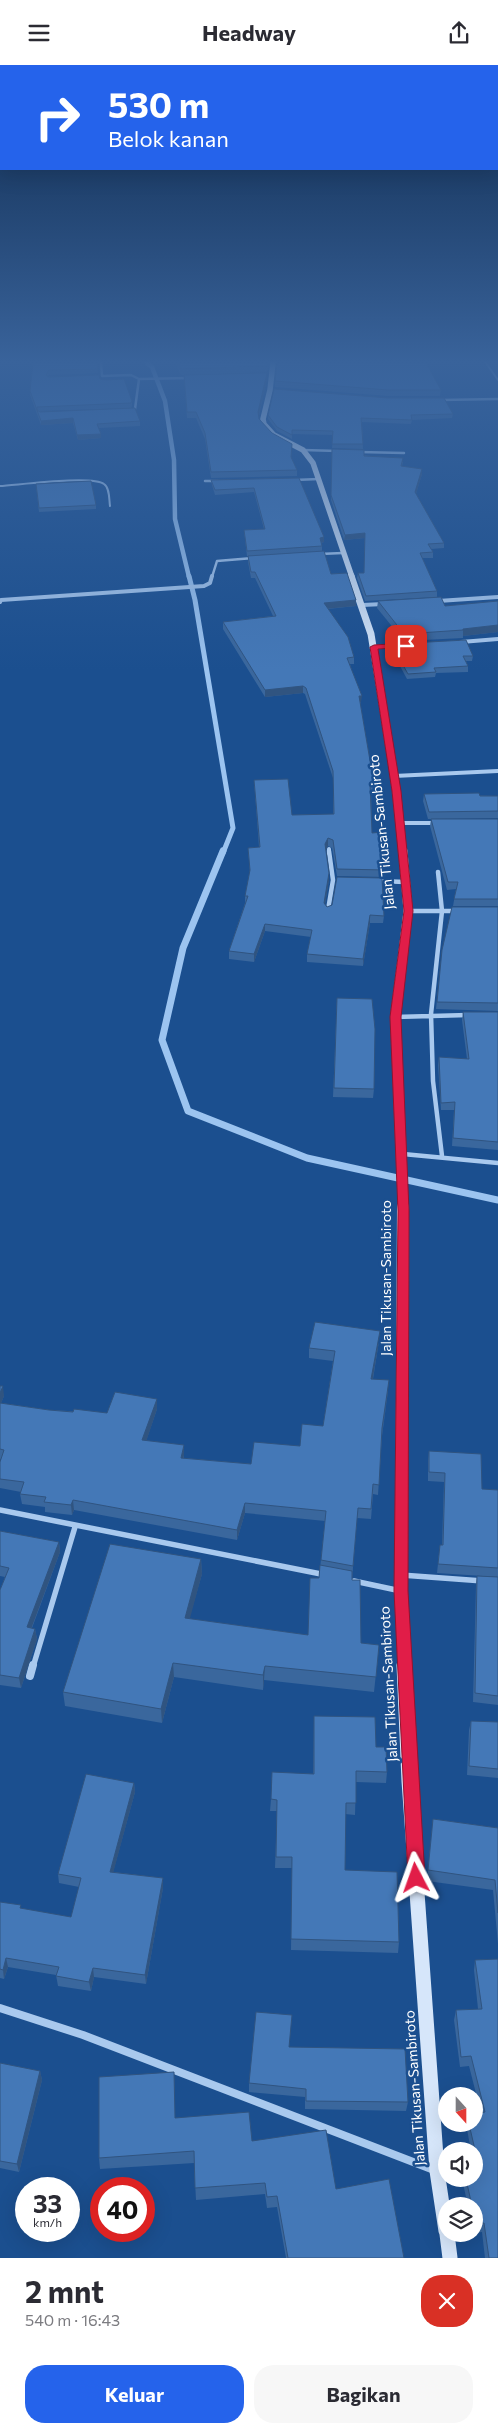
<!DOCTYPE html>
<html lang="id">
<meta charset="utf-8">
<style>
:root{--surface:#fff;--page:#f7f7f7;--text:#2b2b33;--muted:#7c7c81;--accent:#2563eb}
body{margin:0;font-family:Commissioner,sans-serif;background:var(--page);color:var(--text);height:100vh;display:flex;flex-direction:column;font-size:19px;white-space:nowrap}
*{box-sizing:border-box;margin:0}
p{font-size:16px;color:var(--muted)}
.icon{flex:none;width:28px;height:28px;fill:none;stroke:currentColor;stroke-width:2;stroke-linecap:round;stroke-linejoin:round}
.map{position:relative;height:2193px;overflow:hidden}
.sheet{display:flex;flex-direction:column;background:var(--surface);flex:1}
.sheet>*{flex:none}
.banner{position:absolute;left:0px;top:0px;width:499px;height:105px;box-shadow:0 5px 20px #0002;background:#2563eb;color:#fff;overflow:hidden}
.needle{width:32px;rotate:159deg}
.tools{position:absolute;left:438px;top:2022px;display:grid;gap:10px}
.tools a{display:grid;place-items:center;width:45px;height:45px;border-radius:50%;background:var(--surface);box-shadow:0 5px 20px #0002;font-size:25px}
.speed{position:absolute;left:15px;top:2112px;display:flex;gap:10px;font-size:25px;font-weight:700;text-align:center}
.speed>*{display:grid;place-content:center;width:65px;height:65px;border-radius:50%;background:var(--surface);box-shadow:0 5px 20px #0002;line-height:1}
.speed small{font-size:12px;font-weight:400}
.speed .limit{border:8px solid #d22;background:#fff;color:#111}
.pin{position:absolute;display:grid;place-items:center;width:42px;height:42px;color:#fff;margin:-21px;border-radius:10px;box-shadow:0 2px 8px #0006}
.me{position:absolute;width:55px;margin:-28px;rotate:356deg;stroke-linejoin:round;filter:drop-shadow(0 0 4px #0008)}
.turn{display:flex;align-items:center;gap:18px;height:105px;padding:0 25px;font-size:22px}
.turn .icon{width:65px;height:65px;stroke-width:2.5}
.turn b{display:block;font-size:35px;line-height:42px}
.round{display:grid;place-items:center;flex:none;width:52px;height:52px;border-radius:20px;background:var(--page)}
.overview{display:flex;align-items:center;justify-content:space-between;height:85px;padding:0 25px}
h1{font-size:30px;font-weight:700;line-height:38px}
.action{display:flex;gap:10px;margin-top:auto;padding:10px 25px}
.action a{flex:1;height:58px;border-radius:20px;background:var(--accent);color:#fff;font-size:20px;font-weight:700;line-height:58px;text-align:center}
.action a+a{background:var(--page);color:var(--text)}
header{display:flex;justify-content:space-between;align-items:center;height:65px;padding:0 25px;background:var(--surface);font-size:22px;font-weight:700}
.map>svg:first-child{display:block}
</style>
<header><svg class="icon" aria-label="menu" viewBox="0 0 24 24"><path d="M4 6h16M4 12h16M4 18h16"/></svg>Headway<svg class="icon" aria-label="share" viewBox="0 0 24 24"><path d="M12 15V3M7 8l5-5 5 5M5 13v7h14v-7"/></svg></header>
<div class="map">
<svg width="498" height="2193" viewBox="0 0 498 2193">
<rect width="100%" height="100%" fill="#1b4f8f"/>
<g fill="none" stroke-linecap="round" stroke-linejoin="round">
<path stroke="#9cc4f0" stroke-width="4.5" d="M147,298L152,302L165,336L174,395L175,454L189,512"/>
<path stroke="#9cc4f0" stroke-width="5" d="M189,511L195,535L233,763L223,788"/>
<path stroke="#9cc4f0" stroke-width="7" d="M223,786L183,883L162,975L188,1046L307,1093L498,1135"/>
<path stroke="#a9c9ee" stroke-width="2" d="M486,298L498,315
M0,421C18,420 92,410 104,419C110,423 109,435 110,441"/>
<path stroke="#a9c9ee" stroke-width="2.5" d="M101,298L102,311L131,310L139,314L189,313
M440,335L498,334
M131,346L135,344L139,314
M303,385L338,386
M359,387L404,388
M294,415L319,414
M205,416H218
M319,489L343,488
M212,512L217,496L253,493"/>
<path stroke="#a9c9ee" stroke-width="4" d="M438,536L498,532
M0,537L1,535L204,521L210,518L212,511
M362,540L384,539
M461,577L498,574
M374,582L415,580
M394,711L498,706
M401,758H435
M329,784V788"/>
<path stroke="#a9c9ee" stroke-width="4.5" d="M438,807L442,846L431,949L433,1016L442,1091
M377,816L406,817
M328,845L333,815L329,786
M408,846H458
M395,952L468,950
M403,1089L498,1098"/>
<path stroke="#a9c9ee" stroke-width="5.5" d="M0,1445L326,1510
M401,1510L483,1516
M354,1516L401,1526
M33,1602L75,1462"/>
<path stroke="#a9c9ee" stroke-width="8" d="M30,1611L33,1600
M0,1943L83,1970L434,2105"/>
<path stroke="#d6e6fa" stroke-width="5.5" d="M273,298L270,325L263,354L264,359L274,370L303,385L313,398L352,512"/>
<path stroke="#d6e6fa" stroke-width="7" d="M351,511L371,569L394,711L403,788"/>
<path stroke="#d6e6fa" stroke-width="9" d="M403,1143L395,952L408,846L403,786"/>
<path stroke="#d6e6fa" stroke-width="12" d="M403,1142L401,1526L404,1602"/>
<path stroke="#d6e6fa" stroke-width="15" d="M404,1600L409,1716L437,2106L446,2166
M447,2169L450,2193"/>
</g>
<path fill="#3a679d" d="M97,298L98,308L49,310L48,311L100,314L132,336V341L131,343L39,346L140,356V361L99,363L101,373L78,375L73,358L41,360L30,330V326L33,301Z
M175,298H269L267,307L181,310Z
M184,310L267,313L259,351V354L291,393L297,405V411L211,413L205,374L196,353H187Z
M275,316L441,325L440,331H388L275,322Z
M453,349L452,353L412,355L411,359L362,357L363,384L332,383L333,370L292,369V374L277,366L268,354V350Z
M332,384L403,397L402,401L422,409L416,429L444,478V483L431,484L433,487V493H422L437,526V532L365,536L357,513L358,508H364L365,473L344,475L331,435Z
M299,413L324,477L321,478L322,481V486L247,491L244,465L264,464L254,427L215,430L212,420L211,415Z
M36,419L96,440V444L39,447Z
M248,491L331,509L356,535V541L328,544L354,592V599H350L361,637L360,638L374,719V726L371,725L372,768L386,805L385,812L337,811L332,783L328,781L326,784L329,815L325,839L327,842L384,851L383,858H370L363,901L307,897V889L311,872L265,866L254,897L229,894V886L245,838V831L250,808L248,783L259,782L254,715L292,750L333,749V713L305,629L303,628L265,632L223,564V557L273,551L255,513H251L248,497Z
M378,536L445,541L498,536V567L463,571V573L404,576L377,543Z
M410,578L473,591L472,596H466L468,601V607L436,608L435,612L407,614L394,590V584H410Z
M424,729L498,731V753L428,754L423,736Z
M431,754H498V841H453L456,824L447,825L430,761Z
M498,842V946L436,944L442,885Z
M337,933L374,1024L373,1033L333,1032Z
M463,947H498V1085L452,1081L454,1045H441L438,1000L439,992L467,994L462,955Z
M379,1276L373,1314L388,1326L382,1371L378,1430L373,1429L371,1454L357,1453L352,1515L361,1578L379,1580L374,1627L264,1615L263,1625L174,1612L162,1658L65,1641L63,1627L201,1494L202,1509L189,1554L308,1570L319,1513L325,1456L245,1448L237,1475L74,1445L72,1450L45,1447V1442L22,1439L20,1429L21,1427L0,1423V1397L1,1394H0V1321L4,1331L1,1338L49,1345L107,1348L157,1334V1344L146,1376L184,1380V1393L251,1399L300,1381L323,1361L333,1296L309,1293V1283Z
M429,1386L482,1424L498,1425V1512L437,1508L440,1480H442L444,1417L428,1416V1395Z
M0,1466L59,1477L60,1487L32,1563L35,1564L37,1574L21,1623L0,1620V1525L5,1512L0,1511Z
M477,1511L498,1513V1640L473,1637L476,1520Z
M314,1651L376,1682L387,1707L386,1718L356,1717L355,1750L345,1749V1805L399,1877L398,1888L291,1885L292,1803H275L277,1746H270L271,1734L313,1709Z
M471,1656L498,1657V1713L467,1710L469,1665Z
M134,1718L135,1727L113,1807L163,1813V1823L146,1919L94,1912L91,1926L58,1921L56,1910L8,1902L4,1914L0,1913V1837L22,1844L71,1852L79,1822L59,1818L58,1809Z
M433,1754L498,1763V1879L493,1825L427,1816Z
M498,1894V2193H485L482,2167L474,2168V2141H468L462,2114H474L475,2103L474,2099V2086H471L466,2059H469L481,2048L469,2001L460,2002L454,1955L456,1945L478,1944L474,1905L475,1895Z
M290,1982L408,2037L406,2046L305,2044V2032L249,2027V2018Z
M0,1998L40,2006L42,2015L19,2107L0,2103Z
M174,2007L175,2053L252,2076L336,2124L404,2193H286L277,2142L267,2143L265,2129L196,2135L194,2098L100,2104L99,2093Z"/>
<path fill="#305480" d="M267,308V313L258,353V347Z
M73,353V358L41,360V356Z
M101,369V373L78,375L77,370Z
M422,404V409L415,432V427Z
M365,468V473L344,475L345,470Z
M324,472V477L320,478V473Z
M356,535V541L324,544V538Z
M498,560V567L463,571V564Z
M303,621V628L265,632V625Z
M359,631H362L361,637L358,638Z
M328,773V781L325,787V779Z
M329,808V815L324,845V838Z
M370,850V858L363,901V894Z
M265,859V866L254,897V889Z
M380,1266L379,1276L371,1324V1314Z
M389,1315L388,1326L381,1373L382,1363Z
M3,1321L4,1331L0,1341V1328Z
M157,1334V1344L143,1386L142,1375Z
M184,1380V1390L182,1403L181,1393Z
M73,1435L74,1445L72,1450L71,1440Z
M245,1438V1448L237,1475V1465Z
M59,1477L60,1487L28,1572L27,1562Z
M201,1494L202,1509L186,1568L185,1553Z
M35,1564L37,1574L21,1623L19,1613Z
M173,1598L174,1612L162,1658L161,1644Z
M265,1601L264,1615L263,1625V1610Z
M134,1718L135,1727L111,1816L110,1807Z
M163,1813V1823L146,1919L145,1910Z
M6,1893L8,1902L4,1914L3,1905Z
M93,1903L94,1912L91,1926L89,1917Z
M40,2006L42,2015L19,2107L17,2099Z"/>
<path fill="#4478b7" stroke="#305480" d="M33,298H97L98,304L49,305L46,310L49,312L99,310L100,314L106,315L124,314L132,336L131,338L37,342V345L40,347L135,343L140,356L97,359L101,369L77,370L73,353L41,356L30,326Z
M178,298H268L267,301L181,304Z
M277,298H426L441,325H388L275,316Z
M267,308L258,347L259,354L272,368L292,379L291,392L297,405L211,407L205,368L196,347H187L184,310Z
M274,324L388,333H444L453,349L411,350L412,355L361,353L363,379H332L333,366L292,365V370L277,362L268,350Z
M332,384L364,385V391L403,393L401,401L422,404L415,427L444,478L428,479L433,487L420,488L437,526L366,531L358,508H364L365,468L345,470L331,430Z
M299,413L324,472L320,473L322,481L247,486L244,465L265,464L254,423L215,425L211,415Z
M91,416L96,440L39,443L36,419Z
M324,486L331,509L347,508L356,535L324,538L348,572L354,592L347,593L362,631H359L374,719H370L372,768L383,767L386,805L337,804L333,775L328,773L325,779L329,808L324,838L327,842L332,840L337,812L382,813L384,851L370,850L363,894L307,889L312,865L265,859L254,889L229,886L248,831H245L250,805L248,783L260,782L254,715L288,714L292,750L334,749L333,706L306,623L303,621L265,625L223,557L276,551L255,507H251L248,491Z
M441,532L445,541L498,536V560L463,564V565L404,569L378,536Z
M466,575L473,591H463L468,601L434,603L436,607L408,609L394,584H414L410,578Z
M479,728L480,731H498V746L429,747L424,729Z
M431,754H498V834H454L458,817H448Z
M452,842H498V938L437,937L442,885Z
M337,933L372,934L375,964L374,1024L334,1023Z
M463,947H498V1077L453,1073L455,1037L441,1038L439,992L469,994Z
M315,1257L380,1266L371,1314L389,1315L382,1363L379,1420L373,1419L371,1444L358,1443L353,1501L321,1495L326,1446L245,1438L237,1465L73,1435L71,1440L44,1437L46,1432L20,1429L24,1417L0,1414V1397L4,1385L0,1384V1338L49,1345L73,1347L74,1344L107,1348L115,1327L157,1334L142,1375L184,1380L181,1393L251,1399L254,1377L300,1381L302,1359L323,1361L335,1286L309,1283Z
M0,1321H3L0,1328Z
M429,1386L481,1389L482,1424L498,1425V1503L438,1499L440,1480H443L445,1408L429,1407Z
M0,1466L59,1477L27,1562L35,1564L19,1613L0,1610V1525L9,1503L0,1501Z
M110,1479L201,1494L185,1553L308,1570L310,1513H319L320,1500L352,1506V1515H360L361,1578L379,1580L376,1612L265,1601L263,1610L173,1598L161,1644L63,1627Z
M477,1511L498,1512V1631L475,1628Z
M314,1651L375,1652L376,1682H386L387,1707L356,1706V1738H346L345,1805L397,1807L399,1877L291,1874L292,1792H276L277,1735L271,1734L272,1707L314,1709Z
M471,1656L498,1657V1704L469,1701Z
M86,1709L134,1718L110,1807L163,1813L145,1910L93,1903L89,1917L56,1911L59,1902L6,1893L3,1905L0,1904V1837L21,1840L20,1843L71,1852L81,1813L58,1809Z
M433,1754L498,1763V1848L495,1815L428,1805Z
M498,1894V2193H489L484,2158L476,2159L474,2149V2141H472L466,2114H474V2103L479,2102L469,2059H474V2049L485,2047L471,1991L461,1992L456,1945L482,1944L475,1895Z
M256,1947L292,1950L289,1982L405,1984L408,2037L306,2036V2024L249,2018Z
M0,1998L40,2006L17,2099L0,2096Z
M174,2007L175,2053L249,2047L252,2076L326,2065L336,2124L389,2114L404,2193H288L277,2131L267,2132L265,2118L195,2123L194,2086L99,2093V2012Z"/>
<linearGradient id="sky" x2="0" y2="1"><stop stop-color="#0f2b4f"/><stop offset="0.49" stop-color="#39639b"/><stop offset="1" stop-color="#39639b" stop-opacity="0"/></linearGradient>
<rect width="498" height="605" fill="url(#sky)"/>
<path fill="#e11d48" stroke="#92132f" d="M406,578L409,581L408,582L378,584L401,726L413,846L401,952L409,1146L408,1526L425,1813L422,1819L416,1821L410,1819L408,1813L394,1526L398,1146L390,952L404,846L392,726L370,582L374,580Z"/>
<g text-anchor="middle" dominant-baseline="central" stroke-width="5" stroke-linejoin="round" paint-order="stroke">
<g font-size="14" fill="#fff" stroke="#1b4f8f">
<text transform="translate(381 767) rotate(-96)">Jalan Tikusan-Sambiroto</text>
<text transform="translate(385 1213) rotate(-90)">Jalan Tikusan-Sambiroto</text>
<text transform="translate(388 1619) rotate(-93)">Jalan Tikusan-Sambiroto</text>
<text transform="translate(414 2023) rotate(-94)">Jalan Tikusan-Sambiroto</text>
</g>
</g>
</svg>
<div class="tools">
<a><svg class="needle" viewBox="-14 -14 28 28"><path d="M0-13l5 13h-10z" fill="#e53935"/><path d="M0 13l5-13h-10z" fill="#7c7c81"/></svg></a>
<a><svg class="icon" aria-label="sound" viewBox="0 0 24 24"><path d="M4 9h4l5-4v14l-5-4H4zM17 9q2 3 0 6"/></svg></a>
<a><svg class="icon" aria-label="layers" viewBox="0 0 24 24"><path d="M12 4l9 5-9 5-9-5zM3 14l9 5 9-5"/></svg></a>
</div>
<div class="speed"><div>33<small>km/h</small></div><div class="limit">40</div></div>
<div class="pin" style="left:406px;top:581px;background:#d93025"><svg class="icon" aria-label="arrive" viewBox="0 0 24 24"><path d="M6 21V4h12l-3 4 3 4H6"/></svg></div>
<svg class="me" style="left:416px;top:1813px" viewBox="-20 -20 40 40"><path d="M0-17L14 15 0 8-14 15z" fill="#e11d48" stroke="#fff" stroke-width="4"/></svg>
<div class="banner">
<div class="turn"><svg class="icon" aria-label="right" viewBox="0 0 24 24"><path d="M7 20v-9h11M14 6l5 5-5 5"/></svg><div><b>530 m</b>Belok kanan</div></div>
</div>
</div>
<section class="sheet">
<div class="overview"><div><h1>2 mnt</h1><p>540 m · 16:43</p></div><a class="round" style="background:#d93025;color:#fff"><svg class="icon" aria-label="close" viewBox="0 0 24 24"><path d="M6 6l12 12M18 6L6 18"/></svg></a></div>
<div class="action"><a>Keluar</a><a>Bagikan</a></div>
</section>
